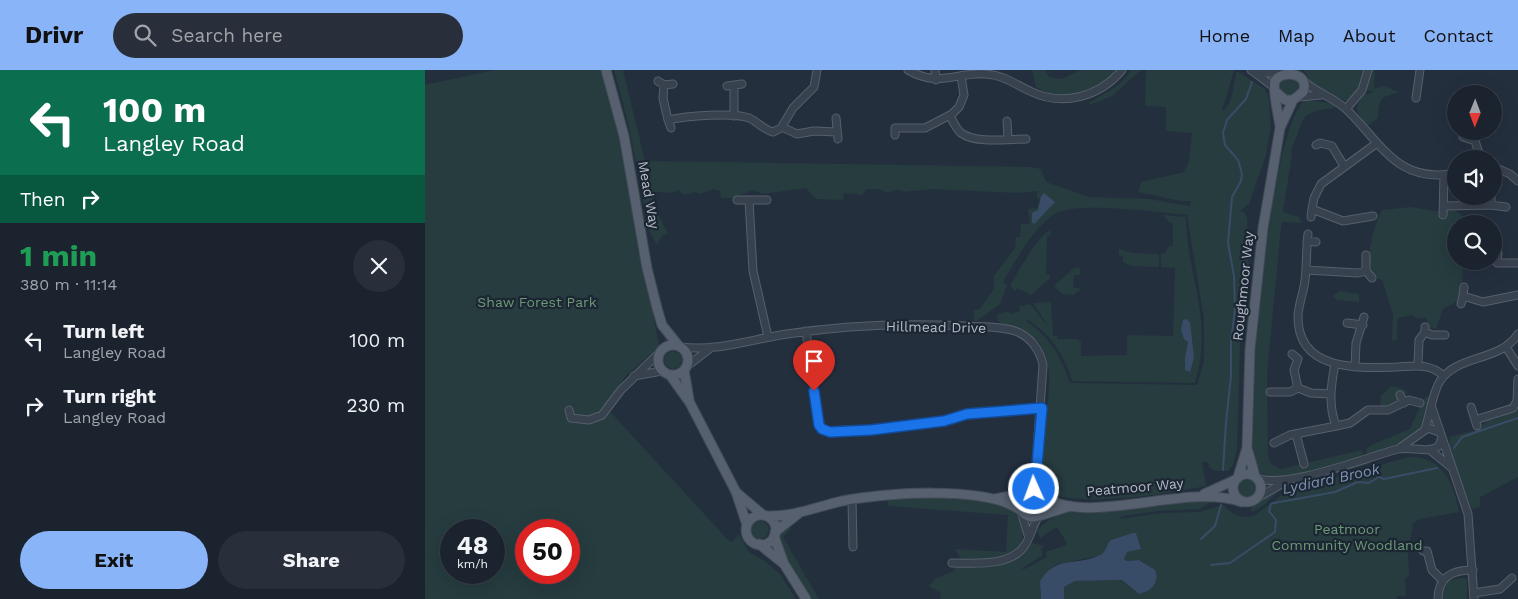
<!DOCTYPE html>
<meta charset="utf-8">
<style>
:root{--surface:#1b232e;--page:#282f3a;--text:#f1f3f6;--muted:#a0a4aa;--line:#39404a;--accent:#8ab4f8}
body{margin:0;font-family:"Work Sans",sans-serif;background:var(--page);color:var(--text);height:100vh;display:flex;flex-direction:column;font-size:19px;white-space:nowrap}
*{box-sizing:border-box;margin:0}
p{font-size:16px;color:var(--muted)}
.icon{flex:none;width:28px;height:28px;fill:none;stroke:currentColor;stroke-width:2;stroke-linecap:round;stroke-linejoin:round}
.map{position:relative;flex:1;overflow:hidden}
.panel{display:flex;flex-direction:column;background:var(--surface);width:425px}
.panel>*{flex:none}
.banner{background:#0b6e4f;color:#fff;overflow:hidden}
.needle{width:32px;rotate:181deg}
.buttons{position:absolute;left:1022px;top:15px;display:grid;gap:10px}
.buttons a{display:grid;place-items:center;width:55px;height:55px;border-radius:50%;background:var(--surface);box-shadow:0 5px 20px #0002,0 0 0 1px var(--line);font-size:25px}
.speed{position:absolute;left:15px;top:449px;display:flex;gap:10px;font-size:25px;font-weight:700;text-align:center}
.speed>*{display:grid;place-content:center;width:65px;height:65px;border-radius:50%;background:var(--surface);box-shadow:0 5px 20px #0002,0 0 0 1px var(--line);line-height:1}
.speed small{font-size:12px;font-weight:400}
.speed .limit{border:8px solid #d22;background:#fff;color:#111}
.pin{position:absolute;display:grid;place-items:center;width:42px;height:42px;color:#fff;margin:-51px -21px;border-radius:50% 50% 50% 0;rotate:-45deg;box-shadow:0 0 5px #0007}
.pin .icon{rotate:45deg}
.me{position:absolute;width:55px;margin:-28px;rotate:358deg;stroke-linejoin:round;filter:drop-shadow(0 0 4px #0008)}
.turn{display:flex;align-items:center;gap:18px;height:105px;padding:0 20px;font-size:22px}
.turn .icon{width:65px;height:65px;stroke-width:2.5}
.turn b{display:block;font-size:35px;line-height:42px}
.then{display:flex;align-items:center;height:48px;padding:0 20px;background:#0003;gap:10px;font-size:19px}
.round{display:grid;place-items:center;flex:none;width:52px;height:52px;border-radius:26px;background:var(--page)}
.headline{display:flex;align-items:center;justify-content:space-between;height:85px;padding:0 20px}
h1{font-size:30px;font-weight:700;line-height:38px;color:#1e9e55}
.cta{display:flex;gap:10px;margin-top:auto;padding:10px 20px}
.cta a{flex:1;height:58px;border-radius:30px;background:var(--accent);color:#111;font-size:20px;font-weight:700;line-height:58px;text-align:center}
.cta a+a{background:var(--page);color:var(--text)}
ul{padding:0;list-style:none}
li{display:flex;align-items:center;gap:15px;height:65px;padding:0 20px}
li div{flex:1}
li b{display:block;font-size:19px}
li em{font-style:normal}
header{display:flex;align-items:center;gap:30px;box-sizing:border-box;height:70px;padding:0 25px;background:var(--accent);color:#111}
header strong{font-size:24px}
nav{display:flex;gap:28px;margin-inline-start:auto;font-size:18px}
.search{width:350px;height:45px;background:var(--page);display:flex;align-items:center;gap:12px;box-sizing:border-box;padding:0 18px;border-radius:28px;color:var(--muted);font-size:19px}
main{display:flex;flex:1;min-height:0}
.map>svg:first-child{display:block}
</style>
<header>
<strong>Drivr</strong>
<div class="search"><svg class="icon" aria-label="search" viewBox="0 0 24 24"><circle cx="10" cy="10" r="6"/><path d="M15 15l6 6"/></svg>Search here</div>
<nav><a>Home</a><a>Map</a><a>About</a><a>Contact</a></nav>
</header>
<main>
<section class="panel">
<div class="banner">
<div class="turn"><svg class="icon" aria-label="left" viewBox="0 0 24 24"><path d="M17 20v-9H6M10 6l-5 5 5 5"/></svg><div><b>100 m</b>Langley Road</div></div>
<div class="then">Then<svg class="icon" aria-label="right" viewBox="0 0 24 24"><path d="M7 20v-9h11M14 6l5 5-5 5"/></svg></div>
</div>
<div class="headline"><div><h1>1 min</h1><p>380 m · 11:14</p></div><a class="round"><svg class="icon" aria-label="close" viewBox="0 0 24 24"><path d="M6 6l12 12M18 6L6 18"/></svg></a></div>
<ul>
<li><svg class="icon" aria-label="left" viewBox="0 0 24 24"><path d="M17 20v-9H6M10 6l-5 5 5 5"/></svg><div><b>Turn left</b><p>Langley Road</p></div><em>100 m</em></li>
<li><svg class="icon" aria-label="right" viewBox="0 0 24 24"><path d="M7 20v-9h11M14 6l5 5-5 5"/></svg><div><b>Turn right</b><p>Langley Road</p></div><em>230 m</em></li>
</ul>
<div class="cta"><a>Exit</a><a>Share</a></div>
</section>
<div class="map">
<svg width="1093" height="529" viewBox="0 0 1093 529">
<rect width="100%" height="100%" fill="#242f3e"/>
<path fill="#263c3f" fill-rule="evenodd" d="M69,0H177L193,58L234,276L200,307L180,336L304,471L307,472L314,464L324,482L341,492L355,504L371,529H0V15ZM26,460H69V502H26ZM101,460H144V502H101Z
M189,0H198L220,91L604,97L616,99L621,112L664,127L724,129L765,136L766,131H755L713,122L716,112L759,102L764,91L767,63L741,61V37L720,36L721,0H809L797,41C809,34 808,13 812,1L840,19L844,29L846,57L841,85L824,134L815,141L820,143L822,149L824,198L815,274L812,380L808,395L803,401H790L784,397L783,392H777L781,416C731,425 676,435 626,425C622,414 618,402 617,391C614,357 638,300 612,271C601,259 582,261 572,250L573,244L583,241L585,244L595,241L594,237L605,234L625,259L608,233L626,232L628,266H632V269H653L656,272V286L702,285V265L748,266L750,198L736,197V184L740,183L744,176H748V153L744,152L738,145L761,147C762,208 789,249 770,313L647,311C639,284 626,265 602,249L601,251C625,267 636,286 645,313L772,315L779,291V249L762,145C734,143 650,130 628,145C607,160 591,190 578,212L582,215L575,234L552,251H549V240H554L569,219V206L590,178L591,167H595L596,154H605L603,139L612,138L615,129L612,128V121L594,123L506,119L479,122L473,119L463,123L454,119H442L437,125L419,123L418,130L391,129L381,118L338,124L328,120L308,128H296L295,121L289,119L275,124L270,122L259,125L253,120L247,123L231,122L226,132L243,163L237,166L232,175L224,160L204,56Z
M607,0H620L624,7L637,9L656,0H691C672,22 638,35 611,17Z
M706,0H716L687,26L665,35L664,33C681,21 694,19 706,0Z
M879,0H941C937,12 934,26 921,31L888,15Z
M947,0H950L949,19L959,16L974,22C955,28 954,27 953,48L944,55H940C932,38 928,42 938,24H945L949,21L941,20Z
M854 16a10 10 0 1 1 20 0a10 10 0 1 1-20 0Z
M880,30L911,34L909,38C871,42 881,49 866,80L867,85L858,142L874,147L877,153L857,152L856,157L842,304L843,385L846,394L856,399L937,380L938,386C918,392 851,415 835,403C831,396 828,387 827,378C822,328 845,57 880,30Z
M985,137L1017,142L1028,139L1037,145L1043,154H1031V191H1047V194L1038,198C1037,208 1039,222 1032,231C1029,234 1022,236 1018,239L1011,259L1002,256V248H990L988,245L974,248L972,250V270L967,271L968,244L957,210C952,208 947,206 945,200C940,189 951,148 957,140Z
M625,160L626,165L622,166L621,205H625L624,209L606,225L592,218L590,221L585,216C593,202 612,167 625,160Z
M694,179L707,183L734,184V197L706,196L698,192V186L694,185Z
M649,198H655V205H649L648,218H655L654,221L648,225L637,224L629,216Z
M915,221L934,224V232L911,230L908,226Z
M239 290a9 9 0 1 1 18 0a9 9 0 1 1-18 0Z
M966,316L981,320L983,324L972,322L975,332L955,338L956,326Z
M1003,326H1006C1005,333 1004,342 1001,349C993,370 963,383 942,384L941,379L946,375L985,359L998,330Z
M1093,340V407L1055,427V437L1047,439C1042,425 1020,380 1025,367L1051,360L1063,350L1070,349Z
M984,387C1017,386 1029,413 1034,442L995,449L988,453L983,484L984,506L980,508L981,526H972V529H639V517L650,511L697,510L711,522L727,499L715,490L702,491L699,489L702,482L716,478L711,463L686,470L679,483L673,486L633,494L626,498L615,511L616,529H515L516,523L503,516L509,511V509L529,501V497C558,494 588,500 607,473L619,476L616,479L618,485L596,499H600L622,487L621,482L641,475L642,473L632,457L615,468L612,460L625,449L647,441L789,430L775,439L734,441L698,446L693,449L739,443L775,442L798,435L807,443L817,447L829,446L862,421Z
M943,392L944,394C917,402 886,406 860,418C847,424 839,440 825,442C826,436 830,436 835,432C864,407 907,402 943,392Z
M812 418a10 10 0 1 1 20 0a10 10 0 1 1-20 0Z
M598 433a10 10 0 1 1 20 0a10 10 0 1 1-20 0Z
M488,427C519,429 556,426 585,438C591,441 594,451 596,457C606,490 557,489 536,490L530,479L581,482L583,445L463,436V429Z
M326 460a9 9 0 1 1 18 0a9 9 0 1 1-18 0Z
M365,457L366,459L358,467L394,529H384L360,488L353,469L357,461L358,462Z
M1039,508L1042,510V529H1017V520L1023,510Z"/>
<path fill="#394c67" d="M619,123L630,132L609,154L607,152V143L613,140L616,126Z
M761,249L765,252L769,288L765,302L760,300V288L763,272L759,269L756,260L758,250Z
M708,463H711L716,479L702,482L699,489L702,491L714,490L730,500C735,513 726,521 714,524L697,510L650,511L639,517V529H616L615,511C632,484 652,497 675,485C682,482 681,474 686,470Z"/>
<g fill="none" stroke-linecap="round" stroke-linejoin="round">
<path stroke="#394c67" stroke-width="2" d="M1029,378L1037,367L1093,348
M798,400L801,352L806,306V271L810,240L809,206L803,173L807,127L816,111L817,104L813,90L800,75L798,63L802,50L821,29L827,12
M776,469L790,456L796,435
M786,495L805,493L850,462L851,450L844,441L846,434L849,433L910,422L933,412L944,413L954,407L959,409L1012,398"/>
<defs>
<path id="minor" d="M483,0C514,18 530,2 561,4C579,5 591,15 607,22C639,37 675,26 697,0
M510,0L511,10
M826,0L850,18
M832,3H855
M233,11L239,15L248,14
M879,11C893,24 908,27 921,39C956,72 972,115 1031,103
M239,15L238,28L243,50C261,46 308,42 324,48C333,52 339,60 348,62L356,58L368,38L389,17L392,0
M302,16L317,14
M309,16V46
M874,27L896,25
M991,28L995,0
M921,39L937,20L943,0
M525,46C528,51 531,59 536,63C551,74 583,69 601,69
M411,48L413,69
M243,50L246,58
M582,51L583,69
M357,57L372,64L389,61L411,62
M470,65V58H500L527,44L534,37L539,25L536,6
M1038,67L1050,71L1056,89
M891,75L895,73L907,76L919,96
M1069,97L1085,104L1093,111
M312,130H342
M324,130L328,201L343,267
M1066,135V126
M1020,136L1066,135L1081,137
M1018,145L1019,105
M948,146L918,151L887,139L889,128L896,114L952,73
M886,147L887,139
M883,164C881,179 882,194 880,210C879,222 873,235 873,247C873,302 934,298 972,297C991,296 1004,293 1019,306
M882,171L891,172
M1073,183L1072,193H1093
M881,200L933,203L941,201L947,208
M941,201V185
M1038,226L1039,217
M1036,234L1038,226L1058,232L1093,225
M922,253L938,255
M381,261L394,355L401,361L452,359L519,351L542,344L617,338
M1000,262L1007,265H1020
M256,277C290,282 328,269 362,264C421,255 481,253 541,256C557,257 575,256 590,261C605,266 615,280 618,295L611,395L602,420
M1081,277L1093,296
M867,284L873,289L869,300L873,318
M910,294C906,315 903,335 911,356L925,353L943,340H963L984,330L995,333
M993,295L994,270L1000,262V257
M261,297L287,277
M930,297L931,273L939,247
M209,306L237,301
M845,322H865L873,318L886,323L906,324
M975,325L979,333
M1046,337L1052,356
M1007,338L1043,444L1049,529
M144,340L146,348L164,350L177,345L196,320L235,282
M1050,350L1088,338L1092,331L1093,309
M1000,359C1005,345 1007,324 1015,311C1033,284 1075,292 1093,264
M871,364L879,394
M849,373L865,365L911,356
M976,377L1003,358L1014,362
M1005,380L1027,398
M612,395L619,425
M832,408C860,420 942,387 973,379C986,376 1004,384 1014,376L1017,367
M427,429L428,477
M831,429L863,410
M596,442L603,465
M998,481H1002L1007,500L1017,510
M527,493C550,493 586,497 600,475C605,468 608,455 613,447
M1049,523L1075,519L1087,508
M1013,529C1013,506 1028,500 1048,500"/>
<path id="major" d="M181,0L199,66L222,198L232,238L237,255L253,275
M850,21L860,30H868L878,22C886,2 856,0 850,11C847,21 854,46 855,57
M233 290a15 15 0 1 1 30 0a15 15 0 1 1-30 0Z
M259,300L264,329
M245,305L265,333L311,422L322,455
M823,381L830,406
M808 418a14 14 0 1 1 28 0a14 14 0 1 1-28 0Z
M813,407L822,378L825,279L838,158L855,58L868,30
M594 433a14 14 0 1 1 28 0a14 14 0 1 1-28 0Z
M312,423L338,445
M779,424L812,409
M620,427C663,457 763,412 817,432
M570,429L598,423
M617,445L646,436
M321 460a15 15 0 1 1 30 0a15 15 0 1 1-30 0Z
M341,446C368,447 391,437 417,431C457,423 561,415 595,440
M350,462L373,444
M349,466L359,494L381,529
M334,474L359,494"/>
</defs>
<use href="#minor" stroke="#565f6c" stroke-width="9"/>
<use href="#major" stroke="#414a57" stroke-width="11"/>
<use href="#minor" stroke="#38414e" stroke-width="7"/>
<use href="#major" stroke="#56606e" stroke-width="9"/>
</g>
<g fill="none" stroke-linecap="round" stroke-linejoin="round">
<defs>
<path id="route" d="M389,321L394,355L397,359L405,362L446,360L519,351L542,344L617,338L612,395L602,420L609,419"/>
</defs>
<use href="#route" stroke="#114b97" stroke-width="12"/>
<use href="#route" stroke="#1a73e8" stroke-width="9"/>
</g>
<g text-anchor="middle" dominant-baseline="central" stroke-width="4.5" stroke-linejoin="round" paint-order="stroke">
<g font-size="14" fill="#b4bcc9" stroke="#1d2633">
<text transform="translate(224 125) rotate(80)">Mead Way</text>
<text transform="translate(818 216) rotate(-84)">Roughmoor Way</text>
<text transform="translate(511 257) rotate(1)">Hillmead Drive</text>
<text transform="translate(710 417) rotate(-5)">Peatmoor Way</text>
</g>
<g font-size="14" fill="#6b9a76" stroke="#1d2633">
<text x="112" y="232">Shaw Forest Park</text>
<text x="922" y="459">Peatmoor<tspan x="922" dy="16">Community Woodland</tspan></text>
</g>
<g font-size="15" font-style="italic" fill="#7c92b1" stroke="#1d2633">
<text transform="translate(906 409) rotate(-12)">Lydiard Brook</text>
</g>
</g>
</svg>
<div class="buttons">
<a><svg class="needle" viewBox="-14 -14 28 28"><path d="M0-13l5 13h-10z" fill="#e53935"/><path d="M0 13l5-13h-10z" fill="#a0a4aa"/></svg></a>
<a><svg class="icon" aria-label="sound" viewBox="0 0 24 24"><path d="M4 9h4l5-4v14l-5-4H4zM17 9q2 3 0 6"/></svg></a>
<a><svg class="icon" aria-label="search" viewBox="0 0 24 24"><circle cx="10" cy="10" r="6"/><path d="M15 15l6 6"/></svg></a>
</div>
<div class="speed"><div>48<small>km/h</small></div><div class="limit">50</div></div>
<div class="pin" style="left:389px;top:321px;background:#d93025"><svg class="icon" aria-label="arrive" viewBox="0 0 24 24"><path d="M6 21V4h12l-3 4 3 4H6"/></svg></div>
<svg class="me" style="left:609px;top:419px" viewBox="-20 -20 40 40"><circle r="17" fill="#1a73e8" stroke="#fff" stroke-width="3"/><path d="M0-11L8 9 0 5-8 9z" fill="#fff"/></svg>
</div>
</main>
